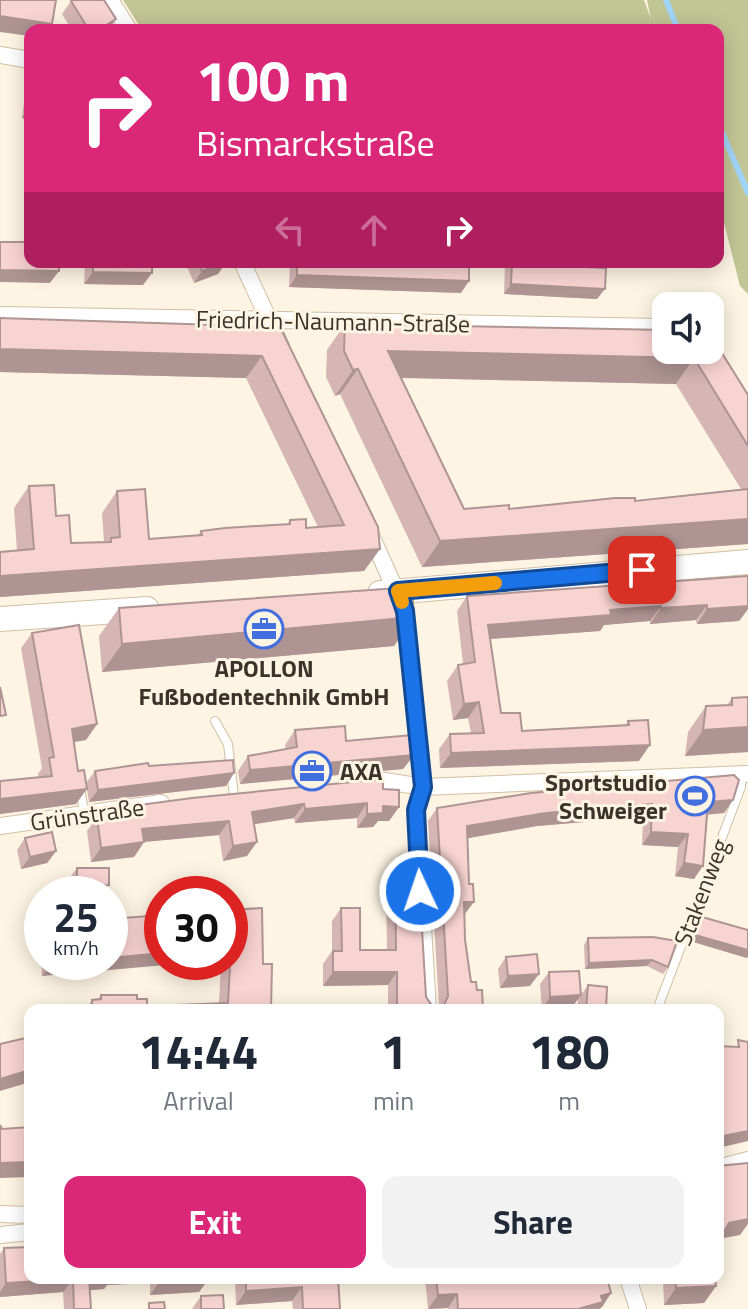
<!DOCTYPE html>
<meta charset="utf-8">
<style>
:root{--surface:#fff;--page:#f2f2f3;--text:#1f2937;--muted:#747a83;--accent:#db2777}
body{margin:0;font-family:"Titillium Web",sans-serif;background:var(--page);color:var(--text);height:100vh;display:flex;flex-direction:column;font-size:30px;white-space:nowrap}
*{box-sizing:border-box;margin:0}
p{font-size:26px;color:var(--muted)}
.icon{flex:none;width:44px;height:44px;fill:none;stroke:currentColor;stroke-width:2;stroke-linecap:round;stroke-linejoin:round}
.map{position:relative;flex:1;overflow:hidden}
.panel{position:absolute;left:24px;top:1004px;width:700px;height:280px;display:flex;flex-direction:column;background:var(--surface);border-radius:16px;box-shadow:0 4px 20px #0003}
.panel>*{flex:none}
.banner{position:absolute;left:24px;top:24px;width:700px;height:244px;border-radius:16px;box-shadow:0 4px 20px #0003;background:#db2777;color:#fff;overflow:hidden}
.buttons{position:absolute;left:652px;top:292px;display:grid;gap:16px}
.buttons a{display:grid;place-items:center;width:72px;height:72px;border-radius:16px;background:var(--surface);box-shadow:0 4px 20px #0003;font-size:40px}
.speed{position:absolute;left:24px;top:876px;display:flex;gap:16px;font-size:40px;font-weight:700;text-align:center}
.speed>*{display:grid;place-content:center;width:104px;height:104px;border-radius:50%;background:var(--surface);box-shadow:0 4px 20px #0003;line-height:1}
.speed small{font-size:20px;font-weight:400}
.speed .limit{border:12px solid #d22;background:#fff;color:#111}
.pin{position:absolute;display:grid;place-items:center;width:68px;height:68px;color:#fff;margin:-34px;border-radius:16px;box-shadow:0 4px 12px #0006}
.me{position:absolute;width:88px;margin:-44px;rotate:357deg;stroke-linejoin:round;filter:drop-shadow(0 0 6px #0008)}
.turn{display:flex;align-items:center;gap:28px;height:168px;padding:0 40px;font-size:36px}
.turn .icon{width:104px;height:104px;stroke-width:2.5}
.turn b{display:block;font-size:56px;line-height:68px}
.lanes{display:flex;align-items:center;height:76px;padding:0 40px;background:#0003;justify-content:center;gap:40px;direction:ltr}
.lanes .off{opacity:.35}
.eta{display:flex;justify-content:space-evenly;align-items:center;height:136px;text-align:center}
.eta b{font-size:48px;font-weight:700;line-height:56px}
.primary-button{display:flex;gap:16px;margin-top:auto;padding:16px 40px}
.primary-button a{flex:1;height:92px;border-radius:16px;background:var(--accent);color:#fff;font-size:32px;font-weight:700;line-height:92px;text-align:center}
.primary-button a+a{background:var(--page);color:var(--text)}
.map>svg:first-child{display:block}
</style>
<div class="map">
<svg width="748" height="1309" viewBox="0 0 748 1309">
<rect width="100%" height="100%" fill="#fef4e3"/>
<path fill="#c2c695" d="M123,0H644L651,19L647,0H748V294L740,286L718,199V30H142Z"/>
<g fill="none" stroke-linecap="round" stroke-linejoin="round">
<path stroke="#a1d5f8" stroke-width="6" d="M666,0L678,30
M718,123L748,193"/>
<defs>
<path id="lane" d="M215,721L228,744L234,796
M80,786L84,813
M657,1010L741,787L742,774"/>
<path id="street" d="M110,0L129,30
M0,55L30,60
M242,262L281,346
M0,315L666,327
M370,533L405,611L423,787L416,810L428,1010
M363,783L385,781L423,787L748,774
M0,826L161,803
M718,1168L748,1160
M0,1214L30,1215
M0,1235L30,1232
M628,1278L638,1309"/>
<path id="secondary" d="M380,593L748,562
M0,619L147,609"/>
</defs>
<use href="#lane" stroke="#d0bfa4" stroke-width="10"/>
<use href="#street" stroke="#d0bfa4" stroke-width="18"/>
<use href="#secondary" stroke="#d0bfa4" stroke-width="26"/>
<use href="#lane" stroke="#fff" stroke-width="8"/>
<use href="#street" stroke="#fff" stroke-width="16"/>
<use href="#secondary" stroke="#fff" stroke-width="24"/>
</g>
<path fill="#d5b6b4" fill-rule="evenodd" d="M71,1L116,19L108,30H72L62,14Z
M30,83V120L22,118L26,88Z
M85,262H152L143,285L84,284Z
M185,262H226L218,274L194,283Z
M290,262H469L461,293L289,287Z
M505,262H585V267L597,299L504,294Z
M0,318L280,327L380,549L364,571L0,597V552L17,551L14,508L29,486L56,516L71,543L104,542L102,513L117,491L149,539L198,535L201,531L287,524L290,520L306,528L318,527L246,378L0,372Z
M345,324L710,350L748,395V544L422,567L340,394L335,396L326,377L327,350ZM401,378L676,384L741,489L635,501L509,509H464Z
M748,576V609L739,621L697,624L696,620L650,624V621L604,625L600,631L490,639L501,713L522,731L625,726L628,721L639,761L440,768L439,749L450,734L471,733L468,718L453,720L447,681L458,665L463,664L457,611L467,596Z
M119,608L414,617L394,646L102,672L99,636Z
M32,633L97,724L86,740L74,742L76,804L0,814V781L39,778L38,774L42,768L21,648Z
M748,697V752L685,756L688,732L706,706L727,705L732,698Z
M295,730L346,741L414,755L403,769L240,784L238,771L248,756L286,749L285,745Z
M149,766L234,773L226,786L89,802L86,783L95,771Z
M383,789L399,807L389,821H378L373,827L357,828V818L295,823L294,818L254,824L247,856L223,861L219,835L144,842L134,857L91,862L87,831L97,817L134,813L139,805Z
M733,800L724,813L707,815L694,879L675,876L678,847L642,845L643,817L537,826L468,838L464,915L465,940L471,982L477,990L483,1010H388V985L323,986V964L332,951V921L341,908L360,950H387L386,876L395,863L426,997L433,1007L439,1006L428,821L437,808Z
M25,838L56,851L47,863L21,869L17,850Z
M77,868L109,885L103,894H68V880Z
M230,910L263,964L271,1010H85L92,1000L98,999L101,995L137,999L147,1006L219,1003L221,962H230Z
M702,917L748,930V956L747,958L690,941L697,923Z
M42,935V962H110L42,976L40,937Z
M653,937L668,967L663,974L647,966L585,969L584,945L588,938Z
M506,957L530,986L500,988L498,969Z
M549,972L581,995L588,985L606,1010H577L578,999L572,1007L542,1009L540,984Z
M30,1037V1098H27V1083Z
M4,1248L30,1278H209L199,1292L150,1295V1283L107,1285L104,1289L90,1290L91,1309H64L63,1292L0,1297V1254Z
M235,1278H338L340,1309H293L292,1301L236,1305Z
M425,1278H607L611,1293L602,1307L599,1309H448V1308L428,1309Z
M663,1278H715L716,1286L704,1303L664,1305Z
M201,1296L224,1309H192Z"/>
<path fill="#ae9492" d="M0,16L52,24L48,30H30V36L0,32Z
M116,19L108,30H98Z
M30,106V120L22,118Z
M226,262L218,274L194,283L202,271Z
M0,270L59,271L50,283L0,282Z
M93,272L152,273L143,285L84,284Z
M297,275L469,281L461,293L289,287Z
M511,284L605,289L597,299L504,294Z
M0,349L262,356L246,378L0,372Z
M388,351L694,358L676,384L370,377Z
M358,369L340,394L335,396L353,370Z
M748,519V544L422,567L440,541Z
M380,549L364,571L0,597V576Z
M707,605L696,620L650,624L661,608Z
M661,606L650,621L604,625L600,631L477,640L488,625L610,610Z
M748,606V609L739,621L697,624L707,609Z
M414,617L394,646L102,672L122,644Z
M479,702L468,718L453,720L464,704Z
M97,724L86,740L61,744L72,729Z
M748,727V752L685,756L703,730Z
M650,745L639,761L440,768L451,753Z
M414,755L403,769L240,784L250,770Z
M234,773L226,786L89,802L98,790Z
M87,789L76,804L0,814V799Z
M733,800L724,813L698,815L708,802Z
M367,803L357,818L295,823L305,809Z
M304,804L294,818L242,826L252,812Z
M652,804L643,817L537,826L458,840L467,826L546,813Z
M383,806L399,807L389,821H378L373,827L357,828L367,814Z
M229,821L219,835L132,843L142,829Z
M651,832L688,834L678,847L642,845Z
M144,842L134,857L91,862L101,848Z
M257,842L247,856L223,861L233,846Z
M56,851L47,863L21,869L30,857Z
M684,863L703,866L694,879L675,876Z
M109,885L103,894H71L77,886Z
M464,902H474L464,915Z
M695,935L748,950V956L747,958L690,941Z
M162,953V962H199L42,976L52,963L110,962V958Z
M652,960L647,966L585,969L589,963Z
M333,972H397L388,985L323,986Z
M539,974L530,986L500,988L508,976Z
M581,995L572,1007L542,1009L550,997Z
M30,1070V1079L27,1083L0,1091V1079Z
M748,1131V1141L718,1148V1137Z
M30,1162V1177L0,1178V1163Z
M748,1219V1224L740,1235L719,1239L718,1240V1232L729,1223Z
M88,1278H153L150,1283L107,1285L104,1289L79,1291Z
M73,1279L63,1292L0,1297V1292L6,1283Z
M209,1279L199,1292L150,1295L160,1281Z
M716,1286L704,1303L664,1305L676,1288Z
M302,1287L292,1301L236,1305L246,1291Z
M611,1293L602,1307L599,1309H578L601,1296Z
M457,1294L448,1308L428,1309L438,1295Z"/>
<path fill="#f8d4d1" stroke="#ae9492" stroke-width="2" d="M0,0H56L52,24L0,16Z
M73,0H104L116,19L98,30H89L71,1Z
M0,242H30V262H59V271L0,270Z
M93,262H152V273L93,272Z
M199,262H224L202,271Z
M297,262H469V281L297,275Z
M512,262H585V267L606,268L605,289L511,284Z
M0,318L280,327L378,527L380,549L0,576V552L34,549L29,486L54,485L56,516L69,515L71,543L111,542V538L120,537L117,491L145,489L149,539L202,535L201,531L225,528L290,524V520L306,519V528L344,525L262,356L0,349Z
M345,324L666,330V350H710V334L748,395V446L694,358L388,351L464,509L509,505V509L615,498H635V501L748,489V519L440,541L358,369L353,370L344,351Z
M748,576V606L707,609V605L661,608V606L610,610L611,615L488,625L501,713H520L522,731L629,725L628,721L648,720L650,745L451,753L450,734L484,733L479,702L464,704L458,665L475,662L467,596Z
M412,587L414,617L122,644L119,608Z
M79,625L97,724L72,729L78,771L84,770L87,789L0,799V781L52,776L49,758L54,757L32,633Z
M0,687L6,715L0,716Z
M748,697V727L703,730L706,706L732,705V698Z
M345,726L346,741L412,735L414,755L250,770L248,756L297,747L295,730Z
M233,760L234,773L98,790L95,771L148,763L149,766Z
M734,775L739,780L733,800L708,802L703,866L684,863L688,834L651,832L652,804L546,813L467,826L469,884H473L474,902H464L465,940L471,982H476L477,990H482L483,1010H381L397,1009V972H333V951H342L341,908H360V950H396L395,863L418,862L426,997L433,1007L444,1005L448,996L437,808L531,793Z
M383,779V789L399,790V807L383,806V813L367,814V803L305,809L304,804L252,812L257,842L233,846L229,821L142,829L144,842L101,848L97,817L140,812L139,805L192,798Z
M52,832L56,851L30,857L25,838Z
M77,868H109V885L77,886Z
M262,908L263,964H272L271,1010H92V1000L101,999V995H137V999H147V1006L228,1003L231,947L230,910Z
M162,915V953L110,958V919Z
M702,917L748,930V950L695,935Z
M653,937L677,941L668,967L652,960L589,963L588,938Z
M537,954L539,974L508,976L506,957Z
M579,971L581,995L550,997L549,972Z
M588,985L607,987L606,1010H586Z
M30,1037V1070L0,1079V1044Z
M738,1040L748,1042V1131L718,1137V1046L739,1047Z
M0,1125L2,1129L30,1127V1162L0,1163Z
M748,1163V1219L729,1223L725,1230L718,1232V1166Z
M30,1247V1278H89L91,1309H74L73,1279L6,1283L4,1248Z
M160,1278H209V1279L160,1281Z
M246,1278H338L340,1309H303L302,1287L246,1291Z
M436,1278H607L611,1293L601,1296L603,1302L578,1309H458L457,1294L438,1295Z
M675,1278H715L716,1286L676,1288Z
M223,1295L224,1309H201V1296Z
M164,1302L165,1309H149V1303Z"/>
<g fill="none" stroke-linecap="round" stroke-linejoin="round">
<defs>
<path id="route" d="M420,891L416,810L423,787L405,611L398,591L642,570"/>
</defs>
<use href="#route" stroke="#114b97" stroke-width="20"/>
<use href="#route" stroke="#1a73e8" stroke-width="14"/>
<path stroke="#f59e0b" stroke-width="14" d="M402,602L398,591L495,583"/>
</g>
<defs>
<symbol id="office-ring" viewBox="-11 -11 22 22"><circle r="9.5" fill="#fef4e3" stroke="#426fe0" stroke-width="1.5"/><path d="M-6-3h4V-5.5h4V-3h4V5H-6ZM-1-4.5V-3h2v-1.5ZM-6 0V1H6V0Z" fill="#426fe0"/></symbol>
<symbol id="stadium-ring" viewBox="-11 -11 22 22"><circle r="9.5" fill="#fef4e3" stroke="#426fe0" stroke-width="1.5"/><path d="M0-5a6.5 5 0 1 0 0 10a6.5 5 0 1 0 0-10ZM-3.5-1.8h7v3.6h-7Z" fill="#426fe0"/></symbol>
</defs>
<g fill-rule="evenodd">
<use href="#office-ring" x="242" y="607" width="44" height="44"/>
<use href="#office-ring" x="290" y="749" width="44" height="44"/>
<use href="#stadium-ring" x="673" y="774" width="44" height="44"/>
</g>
<g text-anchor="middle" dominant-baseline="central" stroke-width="6" stroke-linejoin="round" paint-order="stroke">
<g font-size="24" fill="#3a3329" stroke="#fef4e3">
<text transform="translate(333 321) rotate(1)">Friedrich-Naumann-Straße</text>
<text transform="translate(87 814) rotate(-8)">Grünstraße</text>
<text transform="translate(701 892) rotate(-69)">Stakenweg</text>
</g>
<g font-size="24" font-weight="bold" fill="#3a3329" stroke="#fef4e3">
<text x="264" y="668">APOLLON<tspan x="264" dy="28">Fußbodentechnik GmbH</tspan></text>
<text x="340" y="771" text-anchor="start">AXA</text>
<text x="667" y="782" text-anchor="end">Sportstudio<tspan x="667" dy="28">Schweiger</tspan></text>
</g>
</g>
</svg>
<div class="buttons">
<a><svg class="icon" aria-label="sound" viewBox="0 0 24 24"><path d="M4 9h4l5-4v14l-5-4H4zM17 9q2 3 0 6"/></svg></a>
</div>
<div class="speed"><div>25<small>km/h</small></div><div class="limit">30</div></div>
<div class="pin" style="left:642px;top:570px;background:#d93025"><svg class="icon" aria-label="arrive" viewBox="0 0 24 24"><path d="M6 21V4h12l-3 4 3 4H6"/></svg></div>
<svg class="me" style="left:420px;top:891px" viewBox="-20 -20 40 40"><circle r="17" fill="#1a73e8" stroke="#fff" stroke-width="3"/><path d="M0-11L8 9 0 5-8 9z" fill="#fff"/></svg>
<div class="banner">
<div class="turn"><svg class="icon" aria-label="right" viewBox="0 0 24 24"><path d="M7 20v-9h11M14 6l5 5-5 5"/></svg><div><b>100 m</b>Bismarckstraße</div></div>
<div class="lanes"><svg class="icon off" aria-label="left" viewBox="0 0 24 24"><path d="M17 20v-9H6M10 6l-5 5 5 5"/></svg><svg class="icon off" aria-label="ahead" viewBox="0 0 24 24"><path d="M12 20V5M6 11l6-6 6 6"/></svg><svg class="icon" aria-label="right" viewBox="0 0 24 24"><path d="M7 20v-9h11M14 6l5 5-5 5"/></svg></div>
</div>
<section class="panel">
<div class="eta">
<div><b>14:44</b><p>Arrival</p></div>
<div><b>1</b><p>min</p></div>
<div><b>180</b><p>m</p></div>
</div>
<div class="primary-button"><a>Exit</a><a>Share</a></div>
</section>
</div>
